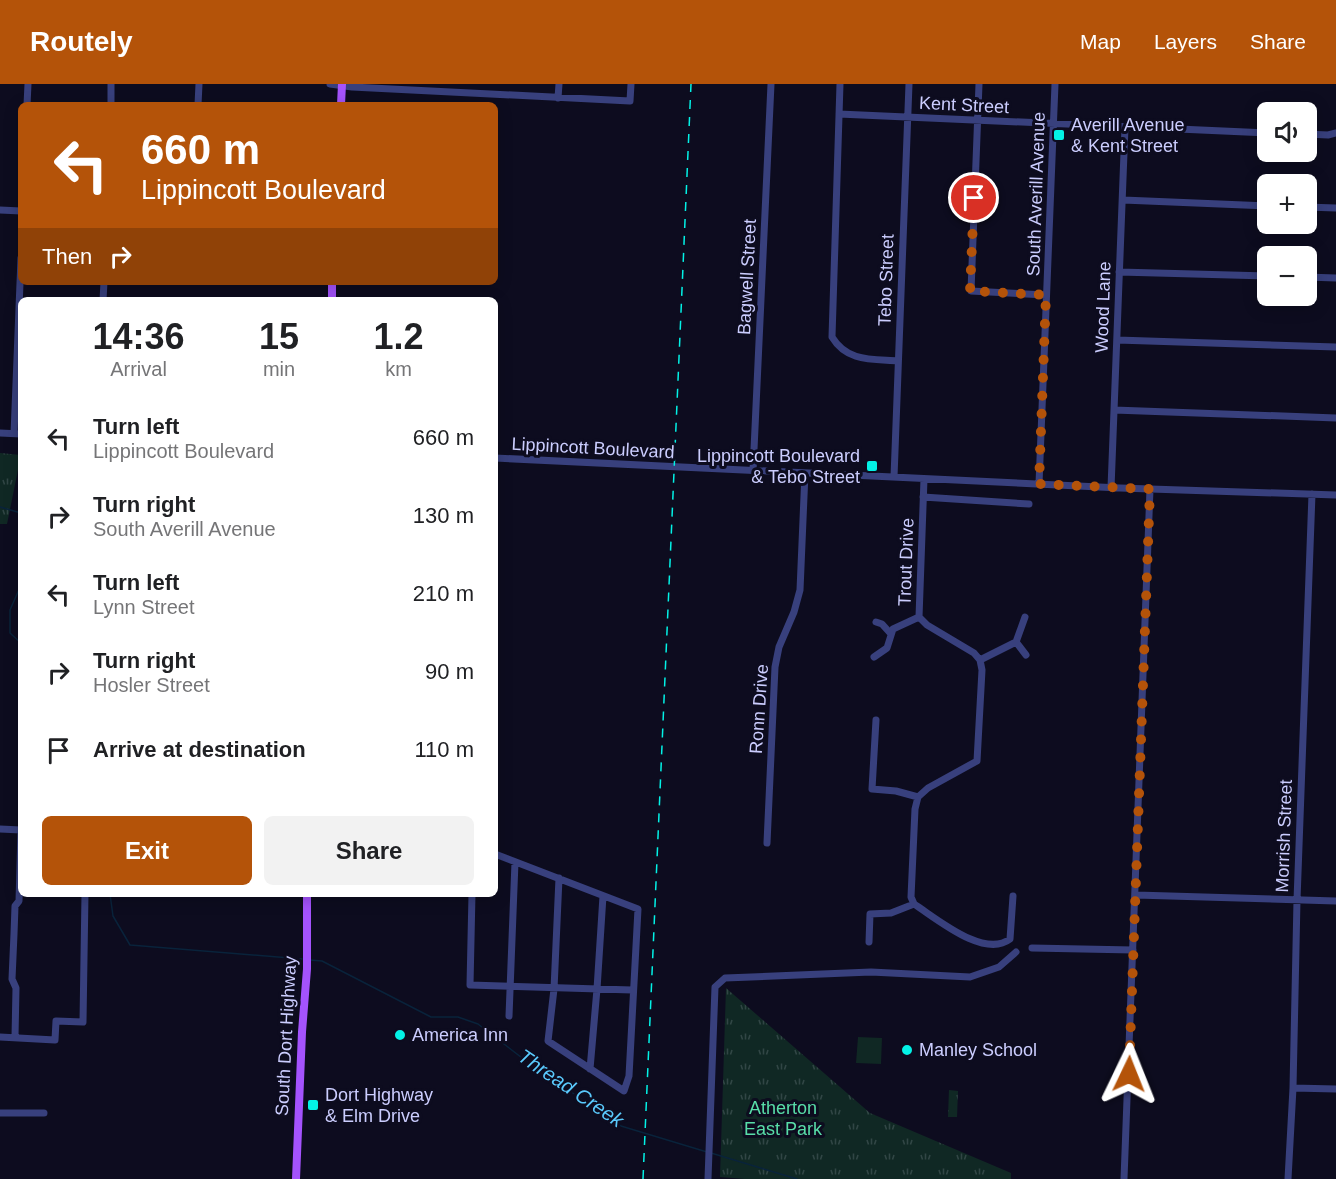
<!DOCTYPE html>
<meta charset="utf-8">
<style>
:root{--surface:#fff;--page:#f2f2f2;--text:#202124;--muted:#757577;--accent:#b45309}
body{margin:0;font-family:Arial,sans-serif;background:var(--page);color:var(--text);height:100vh;display:flex;flex-direction:column;font-size:22px;white-space:nowrap}
*{box-sizing:border-box;margin:0}
p{font-size:20px;color:var(--muted)}
.icon{flex:none;width:33px;height:33px;fill:none;stroke:currentColor;stroke-width:2;stroke-linecap:round;stroke-linejoin:round}
.map{position:relative;flex:1;overflow:hidden}
.drawer{position:absolute;left:18px;top:213px;width:480px;height:600px;display:flex;flex-direction:column;background:var(--surface);border-radius:9px;box-shadow:0 3px 15px #0003}
.drawer>*{flex:none}
.top-card{position:absolute;left:18px;top:18px;width:480px;height:183px;border-radius:9px;box-shadow:0 3px 15px #0003;background:#b45309;color:#fff;overflow:hidden}
.buttons{position:absolute;left:1257px;top:18px;display:grid;gap:12px}
.buttons a{display:grid;place-items:center;width:60px;height:60px;border-radius:9px;background:var(--surface);box-shadow:0 3px 15px #0003;font-size:30px}
.pin{position:absolute;display:grid;place-items:center;width:51px;height:51px;color:#fff;margin:-26px;border:3px solid #fff;border-radius:50%;box-shadow:0 2px 6px #0007}
.me{position:absolute;width:66px;margin:-33px;rotate:2deg;stroke-linejoin:round;filter:drop-shadow(0 0 4px #0008)}
.turn{display:flex;align-items:center;gap:21px;height:126px;padding:0 24px;font-size:27px}
.turn .icon{width:78px;height:78px;stroke-width:2.5}
.turn b{display:block;font-size:42px;line-height:51px}
.then{display:flex;align-items:center;height:57px;padding:0 24px;background:#0003;gap:12px;font-size:22px}
.eta{display:flex;justify-content:space-evenly;align-items:center;height:102px;text-align:center}
.eta b{font-size:36px;font-weight:700;line-height:42px}
.primary-button{display:flex;gap:12px;margin-top:auto;padding:12px 24px}
.primary-button a{flex:1;height:69px;border-radius:9px;background:var(--accent);color:#fff;font-size:24px;font-weight:700;line-height:69px;text-align:center}
.primary-button a+a{background:var(--page);color:var(--text)}
ul{padding:0;list-style:none}
li{display:flex;align-items:center;gap:18px;height:78px;padding:0 24px}
li div{flex:1}
li b{display:block;font-size:22px}
li em{font-style:normal}
header{display:flex;align-items:center;gap:36px;box-sizing:border-box;height:84px;padding:0 30px;background:var(--accent);color:#fff}
header strong{font-size:28px}
nav{display:flex;gap:33px;margin-inline-start:auto;font-size:21px}
.map>svg:first-child{display:block}
</style>
<header>
<strong>Routely</strong>
<nav><a>Map</a><a>Layers</a><a>Share</a></nav>
</header>
<div class="map">
<svg width="1336" height="1095" viewBox="0 0 1336 1095">
<defs>
<pattern id="park-tufts" width="24" height="20" patternUnits="userSpaceOnUse" patternTransform="scale(1.5)"><rect width="24" height="20" fill="#102824"/><path d="M3 7l-1-3M5 7V3M7 7l1-3M15 17l-1-3M17 17v-4M19 17l1-3" fill="none" stroke="#314645"/></pattern>
</defs>
<rect width="100%" height="100%" fill="#0d0c1f"/>
<path fill="#102824" d="M858,953L882,954L881,980L856,979Z"/>
<path fill="url(#park-tufts)" d="M0,369L21,371L7,440H0Z
M726,904L870,1029L1011,1089V1095H745L720,1093Z
M949,1006L958,1007L957,1033H948Z"/>
<g fill="none" stroke-linecap="round" stroke-linejoin="round">
<path stroke="#09233b" stroke-width="1.5" d="M0,423L21,429
M21,501L10,526V549L21,559
M110,810L113,832L130,861L302,875
M310,876L322,877L431,933H458L478,940L526,977L621,1042L707,1068
M711,1069L797,1095"/>
<path stroke="#38407d" stroke-width="7" d="M330,0L352,3L630,17L631,0
M840,0L832,253C847,278 872,275 898,277
M979,0L971,207L1046,211
M558,14L559,0
M27,21L28,0
M111,21V0
M198,21L199,0
M839,30L1268,49
M1306,50L1328,51L1336,49
M1123,116L1268,122
M1306,123L1336,124
M0,126L21,127
M1119,188L1268,192
M1306,193L1336,194
M103,216L104,198
M1117,256L1336,263
M1114,326L1336,334
M0,349L21,350
M14,350L21,174
M495,374L1120,404L1336,411
M753,387L771,0
M894,393L909,0
M924,395L919,533L927,541L974,569L980,576L982,586L977,677L928,704L918,713L915,725L911,813L914,820C936,834 984,875 1010,855L1013,812
M1039,400L1055,0
M1111,404L1125,43
M923,413L1029,420
M876,538L882,540L891,550
M1016,558L1025,533
M1016,558L1026,571
M874,573L887,564L893,545L919,533
M980,576L1016,558
M876,636L872,705L896,707L918,713
M0,745L21,746
M767,759L775,583L779,563L794,528L800,506L805,389
M495,770L638,825L629,992L624,1007L548,957L554,905L559,794
M472,810L470,901L632,906
M1136,811L1336,817
M869,858L870,830L891,829L914,820
M1032,864L1133,866
M509,932L515,778
M0,953L55,956L56,937L83,938L85,810
M15,953L16,904L12,895L14,850L15,822L19,817L21,746
M590,985L597,905L603,812
M1293,1004L1336,1005
M0,1029H44
M708,1095L715,903L725,894L871,888L970,893L999,883L1016,868
M1124,1095L1150,405
M1288,1095L1293,1004L1297,816L1312,410"/>
<path stroke="#a453fd" stroke-width="8" d="M341,21L342,0
M332,216V198
M296,1095L302,948L307,885V810"/>
<path stroke="#03f2e6" stroke-width="1.5" stroke-dasharray="9 8" stroke-linecap="butt" d="M643,1095L691,0"/>
</g>
<g fill="none" stroke-linecap="round" stroke-linejoin="round">
<path stroke="#b45309" stroke-width="10" stroke-dasharray="0 18" d="M974,114L970,207L1046,211L1039,400L1150,405L1129,990"/>
</g>
<g fill="#03f2e6" stroke="#0d0c1f" stroke-width="2">
<rect x="1053" y="45" width="12" height="12" rx="3"/>
<rect x="866" y="376" width="12" height="12" rx="3"/>
<circle cx="400" cy="951" r="6"/>
<circle cx="907" cy="966" r="6"/>
<rect x="307" y="1015" width="12" height="12" rx="3"/>
</g>
<g text-anchor="middle" dominant-baseline="central" stroke-width="6" stroke-linejoin="round" paint-order="stroke">
<g font-size="18" fill="#cbcdfe" stroke="#0d0c1f">
<text transform="translate(964 21) rotate(3)">Kent Street</text>
<text transform="translate(1036 110) rotate(-88)">South Averill Avenue</text>
<text transform="translate(747 193) rotate(-87)">Bagwell Street</text>
<text transform="translate(886 196) rotate(-88)">Tebo Street</text>
<text transform="translate(1103 223) rotate(-88)">Wood Lane</text>
<text transform="translate(593 364) rotate(3)">Lippincott Boulevard</text>
<text transform="translate(906 478) rotate(-88)">Trout Drive</text>
<text transform="translate(759 625) rotate(-86)">Ronn Drive</text>
<text transform="translate(1284 752) rotate(-88)">Morrish Street</text>
<text transform="translate(286 952) rotate(-87)">South Dort Highway</text>
</g>
<g font-size="18" fill="#cbcdfe" stroke="#0d0c1f" text-anchor="start">
<text x="1071" y="41">Averill Avenue<tspan x="1071" dy="21">&amp; Kent Street</tspan></text>
<text x="860" y="372" text-anchor="end">Lippincott Boulevard<tspan x="860" dy="21">&amp; Tebo Street</tspan></text>
<text x="412" y="951">America Inn</text>
<text x="919" y="966">Manley School</text>
<text x="325" y="1011">Dort Highway<tspan x="325" dy="21">&amp; Elm Drive</tspan></text>
</g>
<g font-size="18" fill="#58dda8" stroke="#0d0c1f">
<text x="783" y="1024">Atherton<tspan x="783" dy="21">East Park</tspan></text>
</g>
<g font-size="20" font-style="italic" fill="#5acafd" stroke="#0d0c1f">
<text transform="translate(571 1004) rotate(34)">Thread Creek</text>
</g>
</g>
</svg>
<div class="buttons">
<a><svg class="icon" aria-label="sound" viewBox="0 0 24 24"><path d="M4 9h4l5-4v14l-5-4H4zM17 9q2 3 0 6"/></svg></a>
<a>+</a>
<a>−</a>
</div>
<div class="pin" style="left:974px;top:114px;background:#d93025"><svg class="icon" aria-label="arrive" viewBox="0 0 24 24"><path d="M6 21V4h12l-3 4 3 4H6"/></svg></div>
<svg class="me" style="left:1129px;top:990px" viewBox="-20 -20 40 40"><path d="M0-17L14 15 0 8-14 15z" fill="#b45309" stroke="#fff" stroke-width="4"/></svg>
<div class="top-card">
<div class="turn"><svg class="icon" aria-label="left" viewBox="0 0 24 24"><path d="M17 20v-9H6M10 6l-5 5 5 5"/></svg><div><b>660 m</b>Lippincott Boulevard</div></div>
<div class="then">Then<svg class="icon" aria-label="right" viewBox="0 0 24 24"><path d="M7 20v-9h11M14 6l5 5-5 5"/></svg></div>
</div>
<section class="drawer">
<div class="eta">
<div><b>14:36</b><p>Arrival</p></div>
<div><b>15</b><p>min</p></div>
<div><b>1.2</b><p>km</p></div>
</div>
<ul>
<li><svg class="icon" aria-label="left" viewBox="0 0 24 24"><path d="M17 20v-9H6M10 6l-5 5 5 5"/></svg><div><b>Turn left</b><p>Lippincott Boulevard</p></div><em>660 m</em></li>
<li><svg class="icon" aria-label="right" viewBox="0 0 24 24"><path d="M7 20v-9h11M14 6l5 5-5 5"/></svg><div><b>Turn right</b><p>South Averill Avenue</p></div><em>130 m</em></li>
<li><svg class="icon" aria-label="left" viewBox="0 0 24 24"><path d="M17 20v-9H6M10 6l-5 5 5 5"/></svg><div><b>Turn left</b><p>Lynn Street</p></div><em>210 m</em></li>
<li><svg class="icon" aria-label="right" viewBox="0 0 24 24"><path d="M7 20v-9h11M14 6l5 5-5 5"/></svg><div><b>Turn right</b><p>Hosler Street</p></div><em>90 m</em></li>
<li><svg class="icon" aria-label="arrive" viewBox="0 0 24 24"><path d="M6 21V4h12l-3 4 3 4H6"/></svg><div><b>Arrive at destination</b></div><em>110 m</em></li>
</ul>
<div class="primary-button"><a>Exit</a><a>Share</a></div>
</section>
</div>
